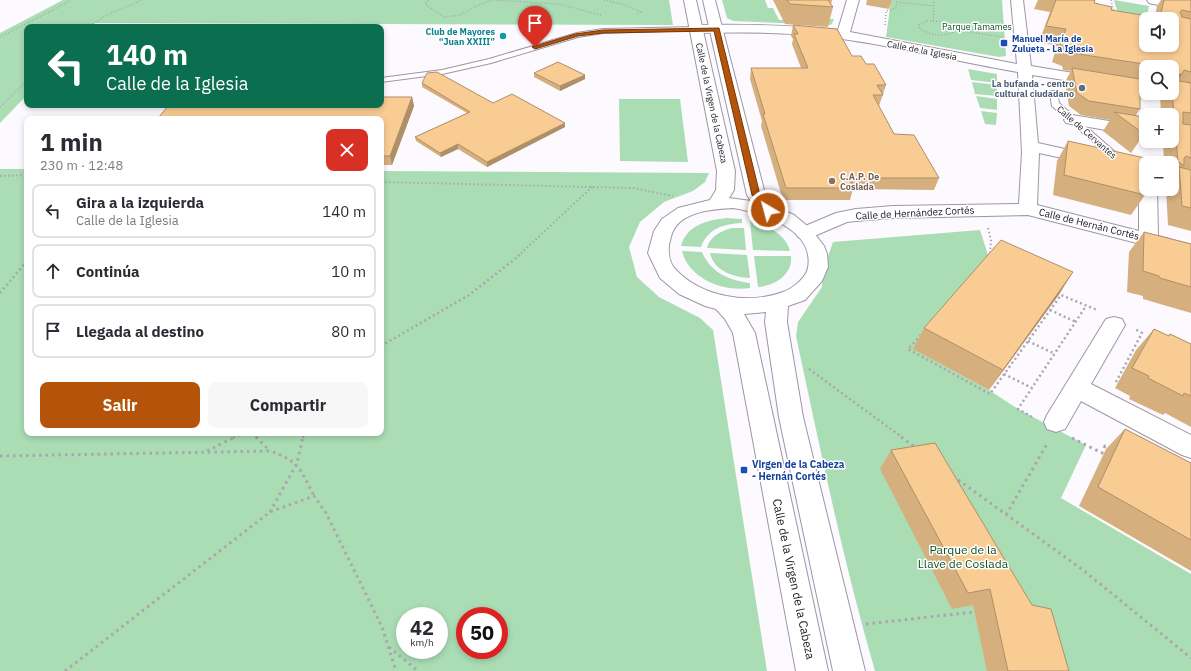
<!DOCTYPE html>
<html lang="es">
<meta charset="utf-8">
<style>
:root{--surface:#fff;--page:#f7f7f7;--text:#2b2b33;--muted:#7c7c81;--line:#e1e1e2;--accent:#b45309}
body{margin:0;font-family:"IBM Plex Sans",sans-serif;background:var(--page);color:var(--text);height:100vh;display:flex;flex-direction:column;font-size:15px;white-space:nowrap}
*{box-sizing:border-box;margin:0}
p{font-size:13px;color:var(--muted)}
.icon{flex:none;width:22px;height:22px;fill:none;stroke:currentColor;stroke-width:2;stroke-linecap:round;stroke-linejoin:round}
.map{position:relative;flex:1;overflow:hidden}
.details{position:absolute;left:24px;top:116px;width:360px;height:320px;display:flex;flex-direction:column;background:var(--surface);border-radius:8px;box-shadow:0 2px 6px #0003}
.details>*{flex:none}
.banner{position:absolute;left:24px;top:24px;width:360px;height:84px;border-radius:8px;box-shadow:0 2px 6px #0003;background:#0b6e4f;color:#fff;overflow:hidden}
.controls{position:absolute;left:1139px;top:12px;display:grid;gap:8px}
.controls a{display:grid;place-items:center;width:40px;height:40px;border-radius:8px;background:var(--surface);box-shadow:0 2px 6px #0003;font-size:20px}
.speed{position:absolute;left:396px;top:607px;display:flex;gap:8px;font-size:20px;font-weight:700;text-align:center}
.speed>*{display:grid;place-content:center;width:52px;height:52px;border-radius:50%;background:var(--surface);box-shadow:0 2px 6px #0003;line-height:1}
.speed small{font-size:10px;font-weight:400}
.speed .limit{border:6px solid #d22;background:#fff;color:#111}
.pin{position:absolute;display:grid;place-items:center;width:34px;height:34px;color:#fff;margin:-41px -17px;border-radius:50% 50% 50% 0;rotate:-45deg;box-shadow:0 0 4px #0007}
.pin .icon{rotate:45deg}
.me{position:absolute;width:44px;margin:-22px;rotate:323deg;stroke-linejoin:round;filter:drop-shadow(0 0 3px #0008)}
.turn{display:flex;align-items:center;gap:14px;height:84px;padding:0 16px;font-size:18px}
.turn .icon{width:52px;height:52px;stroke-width:2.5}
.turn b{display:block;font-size:28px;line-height:34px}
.round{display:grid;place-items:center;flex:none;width:42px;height:42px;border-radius:8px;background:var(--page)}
.summary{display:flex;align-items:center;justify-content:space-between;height:68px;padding:0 16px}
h1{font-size:24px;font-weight:800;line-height:30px}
.action{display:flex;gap:8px;margin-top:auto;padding:8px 16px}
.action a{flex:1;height:46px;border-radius:8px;background:var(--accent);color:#fff;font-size:16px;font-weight:800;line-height:46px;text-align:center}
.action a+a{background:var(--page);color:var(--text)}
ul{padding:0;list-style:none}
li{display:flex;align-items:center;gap:12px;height:54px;margin:0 8px 6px;padding:0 8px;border:2px solid var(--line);border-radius:8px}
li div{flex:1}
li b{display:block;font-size:15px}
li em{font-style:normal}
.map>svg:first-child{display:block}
</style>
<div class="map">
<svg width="1191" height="671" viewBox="0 0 1191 671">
<rect width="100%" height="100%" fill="#fcf9ff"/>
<path fill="#abddb5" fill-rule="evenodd" d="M63,0H669L673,25L95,23L91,27H27V95L0,123V33Z
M722,0H765L768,8H773L779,20L834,19L832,24L830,25L733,21L727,18Z
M891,0H1002L1006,56L999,57L886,37Z
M1114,0L1149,6L1146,19L1118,14Z
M968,69L997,74V83L971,80Z
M972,82L997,85V96L975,94Z
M976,96L997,99V110L980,108Z
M619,99H680L688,162L620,161Z
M981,111L997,113L996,125L985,124Z
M0,169H27V433H381V171L709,173L705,182L693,191L664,202L640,222L629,247L637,277L659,297L700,318L713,330L767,671H0ZM405,616H439V650H405ZM465,616H499V650H465Z
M727,218L742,219V223C724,224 708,228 701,247L681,246C687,225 707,220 727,218Z
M750,221C766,224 786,234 790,251L753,250Z
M732,228H744L746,250L707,248C710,236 721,231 732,228Z
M980,230L990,261L914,349L989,390L1018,409L1086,445L1061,498L1191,574V671H875C843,561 820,448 796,336L798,322L822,287L823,271L833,242Z
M682,251L702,252C711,273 729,280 750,283V288C723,292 689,279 682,251Z
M710,253L747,255L750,278C733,277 714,271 710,253Z
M754,256H791C793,274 775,286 758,287Z"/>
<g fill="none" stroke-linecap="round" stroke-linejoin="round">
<defs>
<path id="service" d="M696,27L700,29L698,30L603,33L578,37L491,63L442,74L381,82V78L442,70L489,59L577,33L603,29Z
M1051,91H1057L1059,103L1122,158L1124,160L1122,162H1116L1052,106L1050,93Z"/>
<path id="minor" d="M847,0H859L850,32L1017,64L1011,0H1023L1031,66L1146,85V93H1148H1146L1032,75L1038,143L1146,167V178L1123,171L1039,153L1037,205L1139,231V189L1142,185L1146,184V189H1157L1158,236L1191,245V257L1028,215L893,218L856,221L847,222L812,237L805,239L798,237L796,233L798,229L836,213L856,209L893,206L1019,204L1022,152L1018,72C959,62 901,47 842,39C793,32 745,32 696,33L691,32L690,29L691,26L696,25C744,24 791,25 838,30Z
M1147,0H1173L1191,3V11L1153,4L1149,3Z
M1072,115L1146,127V137L1066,123L1064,120L1066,117Z
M1114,317L1122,319L1125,325L1091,384L1191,435V458L1182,455L1081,401L1065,429L1056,432L1047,429L1044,422L1047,415L1106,319Z"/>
<path id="secondary" d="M684,0H696L735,171L734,190L729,198L751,201L747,195L703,0H715L765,194L775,207L794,215L811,229L824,246L827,254L828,267L822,281L805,300L788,306L787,322L803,417L865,671H833L779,417L765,322L766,312L744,314L755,333L828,671H796L733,333L725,319L716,309L705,306L679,294L660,278L648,253L654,231L662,219L678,208L710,200L716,190L717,171ZM733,208C762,213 815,229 808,268C806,278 792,289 783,292C748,305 702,297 676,270C670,264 668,254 669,245C670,241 671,235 673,231C683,211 714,209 733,208Z"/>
</defs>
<use href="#service" stroke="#9f96a4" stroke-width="2"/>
<use href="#minor" stroke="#9f96a4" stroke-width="2"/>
<use href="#secondary" stroke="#9f96a4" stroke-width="2"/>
<path stroke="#a9a6ac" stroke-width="1.5" stroke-dasharray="1 2" stroke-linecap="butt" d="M428,0L425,4L444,17L460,15L476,6L493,0L559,4L601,15
M604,0L622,4L641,12L637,14
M1111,0L1114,12
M927,21H939L953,27L954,32C942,38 930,35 919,28V25Z
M933,21L934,0
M885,25L886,11L896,8L897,2L933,6
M88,27L107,15L142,0
M955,30L1003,37
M0,37L72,0
M0,107L27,81"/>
<path stroke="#a9a6ac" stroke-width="2" stroke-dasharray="1.5 2.5" stroke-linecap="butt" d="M0,176L27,175
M381,182L633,188L673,196
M988,228L991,240L990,255
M518,256L593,186"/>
<path stroke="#a9a6ac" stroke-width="2.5" stroke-dasharray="2 3" stroke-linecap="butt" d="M0,293L27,261
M1050,310L1076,322
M921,335L908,349L990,394L1061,295L1097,310
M1028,341L1055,354
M381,346L469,295L520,255
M809,369L903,438
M1004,374L1032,388
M1116,382L1142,333L1135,329
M1032,417L1018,409L1086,306
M252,433L257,438
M233,438L244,433
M303,438L304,433"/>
<path stroke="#a9a6ac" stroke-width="3" stroke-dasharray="2.5 4" stroke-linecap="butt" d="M256,437L270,451
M901,437L916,448
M1072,438L1102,453L1105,446L1110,448
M207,451L235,437
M0,456L270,451C299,461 301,470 314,496
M953,476L1083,570L1191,658
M270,512L297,463L303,437
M1006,515L1048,442
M866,624L974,612
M389,647L418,671
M65,671L270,512L314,496L326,513L382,627L396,671"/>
<use href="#service" fill="#fff" fill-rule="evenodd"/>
<use href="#minor" fill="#fff" fill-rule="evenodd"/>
<use href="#secondary" fill="#fff" fill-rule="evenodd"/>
</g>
<path fill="#d6af7f" d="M773,0H832L831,4L833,7L828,27L785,24Z
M867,0H892L889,9L866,5Z
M1038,0H1095L1094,3L1111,10L1155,17L1157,6L1161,0H1191V231L1168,225L1166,189H1172V163H1164L1163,141H1172V115H1161L1160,93L1147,94V93H1172V67H1146V88L1143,94H1140V109L1136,115L1144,134L1131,153L1103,131L1110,120L1081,115L1069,106L1065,82L1071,71L1063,70L1062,66L1052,62L1057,46L1039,42L1050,12L1034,9Z
M793,25L866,64L886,85L879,106L894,134L939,178L934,190L853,189L850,200H783L761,126L762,121L750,79L751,68H801L792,44L793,39L791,36Z
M534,73L585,79L560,91L534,77Z
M422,83L493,103L565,127L487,167L458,149L441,157L416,141L415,137L467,113L422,87Z
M412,97L414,106L392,165H381V119H159L158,118Z
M1068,141L1145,195L1131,215L1053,195L1057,161Z
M1144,232L1191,244V313L1143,299V296L1127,292L1129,252Z
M1060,293L989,390L913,349L924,328Z
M1154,329L1168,336L1170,334L1191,344V427L1165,413L1163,415L1129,399L1130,396L1115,388L1136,350Z
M1125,429L1191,463V571L1079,506L1106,449Z
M891,450L1069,671H987L973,605L952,609L880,469Z"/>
<path fill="#ae8f68" d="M1182,74L1172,89V75Z
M585,75V79L560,91V86Z
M412,97L414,106L392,165L390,156Z
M565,123V127L487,167V162Z
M458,144V149L441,157L440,153Z
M1073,272L1060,293L989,390L1003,370Z"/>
<path fill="#f9cc94" stroke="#ae8f68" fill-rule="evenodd" d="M787,0H828L833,7L790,4Z
M1056,0H1095L1094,3L1112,7L1111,10L1160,18L1164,0H1191V12L1182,10L1180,12L1182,17L1191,19V72L1184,70L1182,74L1172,75V67H1157V66L1072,53L1071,49L1060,45L1066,29L1046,26ZM1146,19H1172V45H1146Z
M198,25L201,27H193Z
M793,25L837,29L852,56H861L866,64H874L886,85H877L883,95H873L894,134L914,135L939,178H849L854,188H786L763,114H765L751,68H808L794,34H798Z
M558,62L585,75L560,86L534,73Z
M1072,68L1146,80V81H1140V109L1089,101L1077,93Z
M437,72L493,103L512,94L565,123L487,162L458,144L440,153L415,137L470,112L422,83L427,73Z
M1172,77L1174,80L1191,83V113L1183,112V124L1191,125V158L1186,156L1184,158V166L1178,161L1172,91Z
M381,97H412L390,156H381V119H241V118H158L169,105H381Z
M1114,112L1144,117V134Z
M1068,141L1145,158V195L1064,175Z
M1179,167L1191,170V208L1182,206Z
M1144,232L1191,244V287L1160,278L1159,276L1143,271Z
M1001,240L1073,272L1003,370L924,328Z
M1154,329L1169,336L1170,334L1191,344V396L1184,393L1183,396L1148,378L1149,376L1132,368Z
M1125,429L1191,463V540L1098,487Z
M935,443L1032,605L1051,609L1069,671H1008L990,589L968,593L891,450Z"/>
<path fill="#b45309" stroke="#753606" d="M719,28L760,195L771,210L770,211H765L752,195L714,31L603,33L578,36L535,49L532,47L575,34L603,30Z"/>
<circle fill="#0f9aa8" stroke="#fff" stroke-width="1.5" cx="503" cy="36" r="4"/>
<g fill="#1a4fb4" stroke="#fff" stroke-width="1.5">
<rect x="1000" y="39" width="8" height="8" rx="2"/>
<rect x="740" y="466" width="8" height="8" rx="2"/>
</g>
<circle fill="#5c6f8a" stroke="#fff" stroke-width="1.5" cx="1082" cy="88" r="4"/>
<circle fill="#8d6e63" stroke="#fff" stroke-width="1.5" cx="832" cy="181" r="4"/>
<g text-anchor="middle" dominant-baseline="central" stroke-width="3" stroke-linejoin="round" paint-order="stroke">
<g font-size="9" fill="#0c4e25" stroke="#fff">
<text x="977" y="26">Parque Tamames</text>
</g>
<g font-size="9" font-weight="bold" fill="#0d838f" stroke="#fff" text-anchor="end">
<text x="495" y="31">Club de Mayores<tspan x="495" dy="10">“Juan XXIII”</tspan></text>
</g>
<g font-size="9" font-weight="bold" fill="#164399" stroke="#fff" text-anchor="start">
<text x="1012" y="38">Manuel María de<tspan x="1012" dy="10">Zulueta - La Iglesia</tspan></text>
</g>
<g font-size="9" fill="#19161b" stroke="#fff">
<text transform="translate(922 50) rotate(11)">Calle de la Iglesia</text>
<text transform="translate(712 103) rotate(78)">Calle de la Virgen de la Cabeza</text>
<text transform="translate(1087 132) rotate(41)">Calle de Cervantes</text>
</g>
<g font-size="9" font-weight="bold" fill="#4e5e75" stroke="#fff" text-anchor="end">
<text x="1074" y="83">La bufanda - centro<tspan x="1074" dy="10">cultural ciudadano</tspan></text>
</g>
<g font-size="9" font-weight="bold" fill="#785e54" stroke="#fff" text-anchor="start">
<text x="840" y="176">C.A.P. De<tspan x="840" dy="10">Coslada</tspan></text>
</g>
<g font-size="10" fill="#19161b" stroke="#fff">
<text transform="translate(915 213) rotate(-3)">Calle de Hernández Cortés</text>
<text transform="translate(1089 224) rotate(14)">Calle de Hernán Cortés</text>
</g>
<g font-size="10" font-weight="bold" fill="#164399" stroke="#fff" text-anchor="start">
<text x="752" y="464">Virgen de la Cabeza<tspan x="752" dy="12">- Hernán Cortés</tspan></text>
</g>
<g font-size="12" fill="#0c4e25" stroke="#fff">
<text x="963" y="549">Parque de la<tspan x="963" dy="14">Llave de Coslada</tspan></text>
</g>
<g font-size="12" fill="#19161b" stroke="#fff">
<text transform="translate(794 579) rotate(78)">Calle de la Virgen de la Cabeza</text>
</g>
</g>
</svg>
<div class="controls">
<a><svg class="icon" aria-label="sound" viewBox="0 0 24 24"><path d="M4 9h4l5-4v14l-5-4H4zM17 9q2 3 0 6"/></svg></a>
<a><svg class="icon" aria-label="search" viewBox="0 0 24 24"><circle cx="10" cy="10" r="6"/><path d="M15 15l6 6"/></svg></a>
<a>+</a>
<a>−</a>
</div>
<div class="speed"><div>42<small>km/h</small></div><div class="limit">50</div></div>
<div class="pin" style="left:535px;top:47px;background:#d93025"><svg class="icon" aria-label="arrive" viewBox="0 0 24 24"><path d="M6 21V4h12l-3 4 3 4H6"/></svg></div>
<svg class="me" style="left:768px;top:210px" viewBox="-20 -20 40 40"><circle r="17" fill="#b45309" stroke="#fff" stroke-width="3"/><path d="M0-11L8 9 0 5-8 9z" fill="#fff"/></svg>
<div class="banner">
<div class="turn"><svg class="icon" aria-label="left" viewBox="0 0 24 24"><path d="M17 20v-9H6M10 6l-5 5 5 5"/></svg><div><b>140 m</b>Calle de la Iglesia</div></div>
</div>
<section class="details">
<div class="summary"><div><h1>1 min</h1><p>230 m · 12:48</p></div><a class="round" style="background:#d93025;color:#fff"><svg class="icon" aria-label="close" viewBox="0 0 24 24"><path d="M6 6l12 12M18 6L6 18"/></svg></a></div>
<ul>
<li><svg class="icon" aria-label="left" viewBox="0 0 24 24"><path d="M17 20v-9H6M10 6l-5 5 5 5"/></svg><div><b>Gira a la izquierda</b><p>Calle de la Iglesia</p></div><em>140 m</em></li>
<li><svg class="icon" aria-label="ahead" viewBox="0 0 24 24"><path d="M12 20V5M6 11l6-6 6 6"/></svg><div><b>Continúa</b></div><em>10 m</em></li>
<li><svg class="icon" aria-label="arrive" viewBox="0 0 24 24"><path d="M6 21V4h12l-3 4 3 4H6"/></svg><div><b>Llegada al destino</b></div><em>80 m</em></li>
</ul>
<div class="action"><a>Salir</a><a>Compartir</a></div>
</section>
</div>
